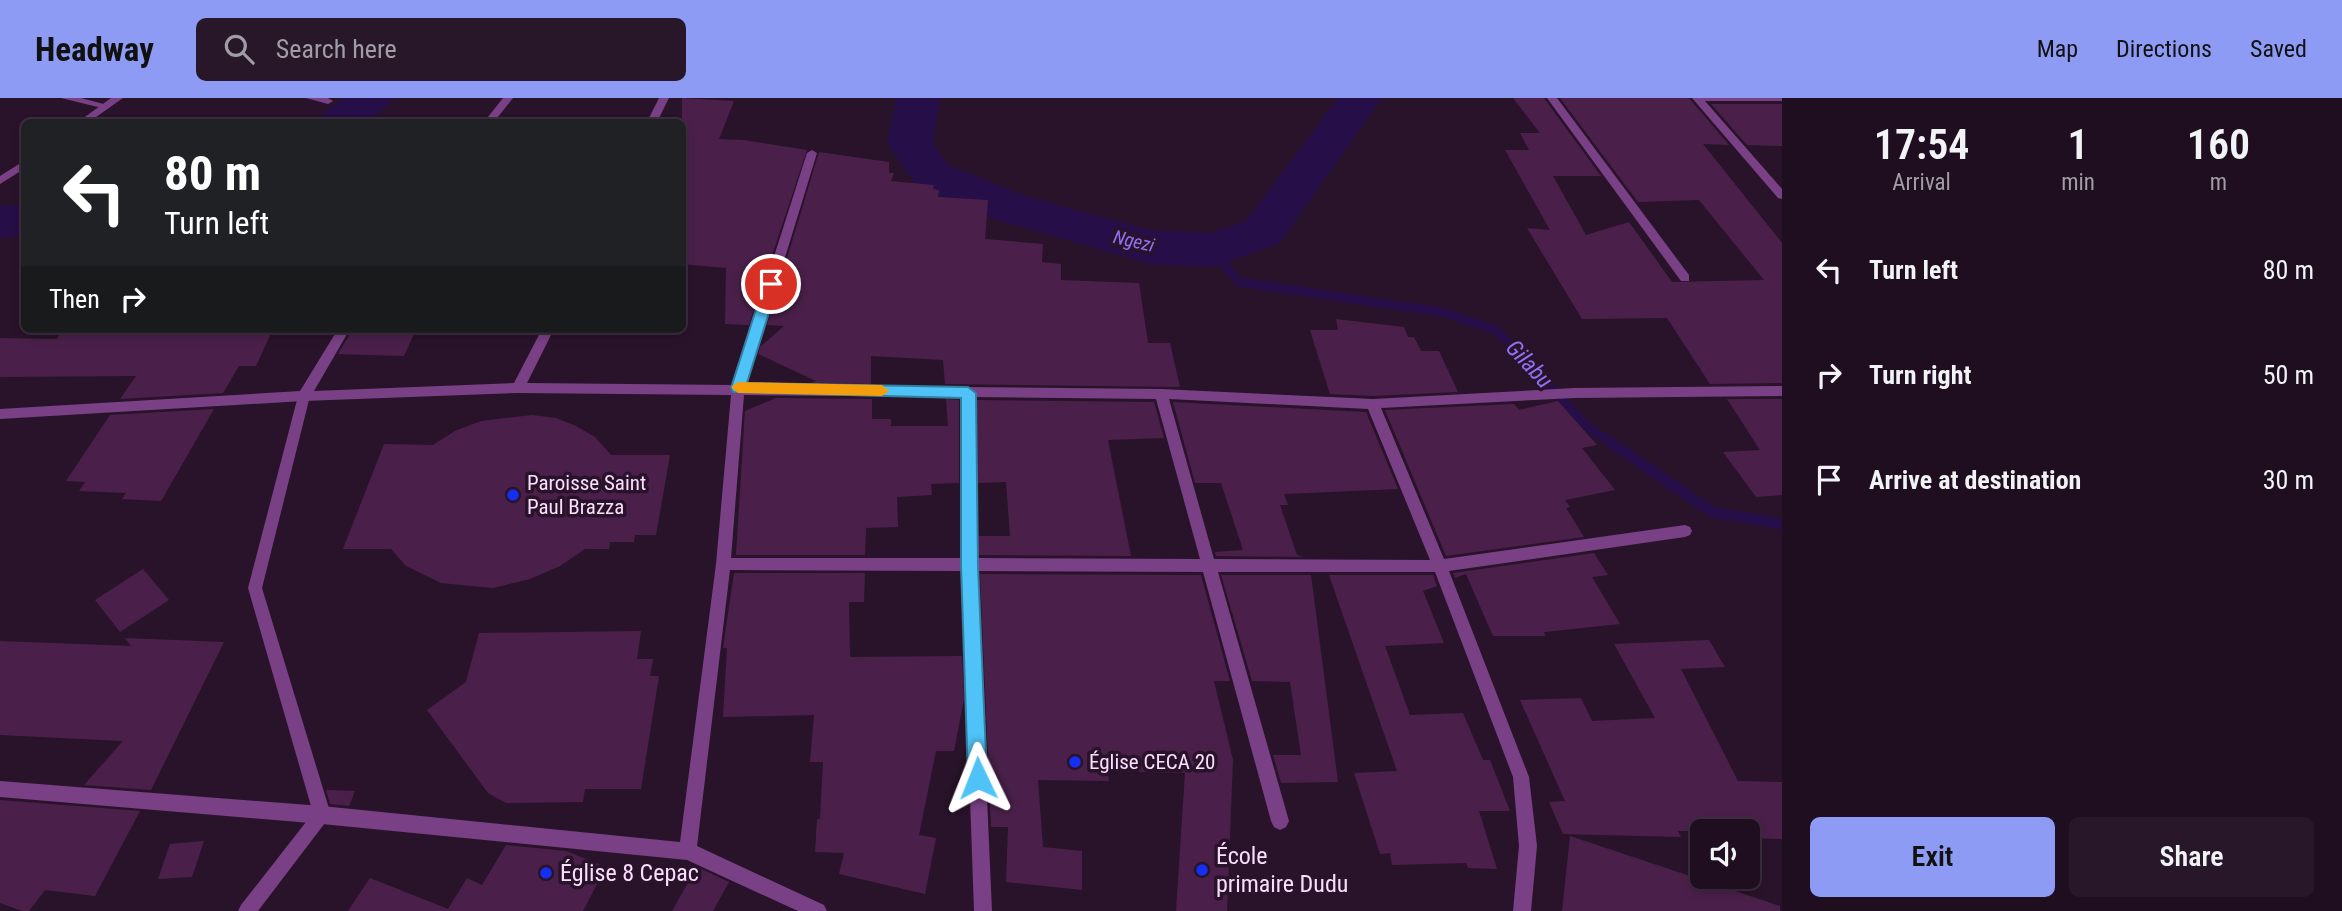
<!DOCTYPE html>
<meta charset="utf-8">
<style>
:root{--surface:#1f0e20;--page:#271729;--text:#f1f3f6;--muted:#a19ca5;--line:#3c2e3e;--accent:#8e9bf4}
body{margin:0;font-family:"Roboto Condensed",sans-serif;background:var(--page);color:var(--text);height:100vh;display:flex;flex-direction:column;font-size:26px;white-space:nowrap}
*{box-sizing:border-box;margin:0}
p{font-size:23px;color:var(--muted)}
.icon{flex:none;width:38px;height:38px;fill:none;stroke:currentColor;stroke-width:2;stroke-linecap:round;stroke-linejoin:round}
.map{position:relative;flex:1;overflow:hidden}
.panel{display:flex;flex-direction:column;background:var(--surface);width:560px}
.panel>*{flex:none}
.guide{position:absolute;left:21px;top:21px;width:665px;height:214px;border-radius:10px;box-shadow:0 4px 10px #0003,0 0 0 2px var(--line);background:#202124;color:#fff;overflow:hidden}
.fabs{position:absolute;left:1690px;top:721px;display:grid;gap:14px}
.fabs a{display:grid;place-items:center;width:70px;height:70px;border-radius:10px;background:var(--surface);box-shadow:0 4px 10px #0003,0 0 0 2px var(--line);font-size:35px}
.pin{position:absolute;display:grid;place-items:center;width:60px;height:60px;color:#fff;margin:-30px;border:4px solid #fff;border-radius:50%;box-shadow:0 2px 7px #0007}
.me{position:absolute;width:77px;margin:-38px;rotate:358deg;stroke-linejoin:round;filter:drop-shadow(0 0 5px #0008)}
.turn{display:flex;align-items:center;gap:24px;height:147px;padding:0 28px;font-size:32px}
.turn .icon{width:91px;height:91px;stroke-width:2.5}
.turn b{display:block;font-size:49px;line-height:60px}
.then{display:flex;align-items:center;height:66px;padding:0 28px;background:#0003;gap:14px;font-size:26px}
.eta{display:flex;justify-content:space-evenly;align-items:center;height:119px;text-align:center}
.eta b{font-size:42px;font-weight:600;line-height:49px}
.button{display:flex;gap:14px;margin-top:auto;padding:14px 28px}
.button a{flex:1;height:80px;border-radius:10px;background:var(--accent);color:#111;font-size:28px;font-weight:600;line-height:80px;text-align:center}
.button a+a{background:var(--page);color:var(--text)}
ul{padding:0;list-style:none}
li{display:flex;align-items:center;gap:21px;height:105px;padding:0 28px}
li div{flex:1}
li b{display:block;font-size:26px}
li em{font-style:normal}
header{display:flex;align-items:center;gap:42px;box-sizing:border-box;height:98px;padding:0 35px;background:var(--accent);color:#111}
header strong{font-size:33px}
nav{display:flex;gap:38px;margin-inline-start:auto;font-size:24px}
.search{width:490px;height:63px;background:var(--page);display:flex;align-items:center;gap:18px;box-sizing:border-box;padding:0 24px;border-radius:10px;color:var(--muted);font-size:26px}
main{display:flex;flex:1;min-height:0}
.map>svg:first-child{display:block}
</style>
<header>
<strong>Headway</strong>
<div class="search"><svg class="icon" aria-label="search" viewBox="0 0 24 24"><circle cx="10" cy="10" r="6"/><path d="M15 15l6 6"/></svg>Search here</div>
<nav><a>Map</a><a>Directions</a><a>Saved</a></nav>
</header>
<main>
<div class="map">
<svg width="1782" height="813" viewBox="0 0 1782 813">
<rect width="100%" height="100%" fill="#29132a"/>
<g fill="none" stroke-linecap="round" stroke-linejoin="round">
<path stroke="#260e48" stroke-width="9" d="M1213,152L1239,184L1441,214L1496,232L1588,329L1613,346"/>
<path stroke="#260e48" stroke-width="11" d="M1610,344L1712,414L1782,426"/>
<path fill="#260e48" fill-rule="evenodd" d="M344,0H393C372,30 351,24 318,24L324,15Z
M896,0H940L933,45L948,67L1028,99L1150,132L1210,135L1246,123L1338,0H1382L1280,145L1213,169L1150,166L994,121L916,87L887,45Z
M24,106V138L0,140V108Z"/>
</g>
<path fill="#4a204a" d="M682,0L734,3L719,41L743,42L807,52L749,227L725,226L726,170L682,166Z
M1513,0H1544L1601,78H1553L1586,137L1629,124L1672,184L1764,182L1699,102L1638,104L1560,0H1689L1729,47L1703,46L1782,145V285L1710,286L1667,220L1582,221L1527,130L1550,132L1505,52H1529L1520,35H1540Z
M1711,6H1782V48L1747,47Z
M819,54L889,64V75H894L891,83L934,87L933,91L939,92L938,99L988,102L985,141L1043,146L1042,164L1061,166V182L1139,185L1148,245H1170L1180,289L945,286L943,262L871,258V286L811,285L816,283L758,256L760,249L784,228L767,227Z
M1336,221L1404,229L1408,239H1414L1421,253H1439L1458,294L1373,298L1330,296L1310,232H1338Z
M63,231H273L256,268H239L223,295L120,301L136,278L0,279V240L57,241Z
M353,231H416L404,258L338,256Z
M776,300L872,301V321H891V328H948L946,301L959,302V385L931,386L932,397L897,399L898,429L866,430L865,457H736L745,313Z
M1727,301H1782V397L1756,399L1723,354L1760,352Z
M977,302L1154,304L1164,340L1108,342L1131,458L979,457L978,438H1010L1006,384L978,385Z
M1558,303L1597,347L1582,350L1615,392L1565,402L1570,409L1566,410L1584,439L1446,458L1385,312L1514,306L1519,312Z
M1173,304L1366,314L1398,391L1284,396L1288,407H1280L1297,457L1303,459L1216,458L1215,454L1243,452L1221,385H1195Z
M214,311L161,403L122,401L126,395L79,393L85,384L66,383L110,317Z
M532,317L556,320L576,328L595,339L611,357H670L656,437H635L634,444H610L609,451H585L560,468L530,481L493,490L441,485L406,468L391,451H343L384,346L433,347L455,333L481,323Z
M1594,455L1608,477L1592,479L1620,526L1544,534L1545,538H1493L1466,476L1455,480L1453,475Z
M143,471L169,502L120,534L95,502Z
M734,475H865L864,504H849L850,559L962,558L964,601L954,653H936L919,737L936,740L925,796L839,776L844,755L815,754L817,721H820L823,664H810L814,617L723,619L727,550H723Z
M980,476L1201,477L1230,583H1214L1233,662L1227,813H1176L1185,675L1107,673L1109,683L1038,682L1043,749L1082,753V792L1006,784L1008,729H991Z
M1221,477H1311L1338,684L1281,685L1273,657H1301L1290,584L1252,583Z
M1329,477H1433L1437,488L1423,493L1444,545L1385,548L1410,617L1463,615L1483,662H1490L1510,713H1479L1497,771L1468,770L1466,765L1392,767L1390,755L1380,756L1354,675L1397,673Z
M641,533L637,561H653L650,578H659L641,691H585L583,704L506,705L488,695L427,612L466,584L479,535Z
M125,540L224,544L151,692L84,687L123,643L0,637V543L131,548Z
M1709,542L1725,569L1681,571L1738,683L1782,684V741L1748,740V733H1678L1681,739L1563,736L1549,704L1565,703L1520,602L1581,600L1592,623L1655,620L1614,546Z
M326,692L355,693L349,708L330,706Z
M0,702L140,713L95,798L45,792L29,813H22L0,805Z
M1570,738L1780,808V813H1562Z
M204,743L192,779L158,781L170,746Z
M506,747L566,753L606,769L583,813H348L370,780L448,811L467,780L482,787Z
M697,769L729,784L713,813H672Z"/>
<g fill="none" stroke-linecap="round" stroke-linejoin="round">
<path fill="#7a4086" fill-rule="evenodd" d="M306,0H328L333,3L328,6Z
M304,293L310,298L262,490L331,717L258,813H238L241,807L313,715L248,490L298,298Z"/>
<path fill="#7a4086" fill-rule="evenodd" d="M61,0H81L111,8L106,11Z
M503,0H513L494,24H484Z
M659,0H669L657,24H647Z
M1547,0H1557L1689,177V183H1681Z
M1692,0H1782V3H1705L1782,91V101L1778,100Z
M812,52L817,55L746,287L1161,291L1373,301L1574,290L1782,288V298L1574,300L1381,310L1444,461L1685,427L1690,429L1692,433L1690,437L1685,439L1449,473L1529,679L1537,748L1531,813H1513L1519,748L1513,679L1435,474H1218L1289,723L1286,729L1280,732L1274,729L1271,723L1203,474L977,473L992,813H974L962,473L730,472L697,748L824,807L827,813H798L687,762L322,726L0,699V683L322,708L680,744L716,466L731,297L518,295L304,303L0,321V311L300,293L338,231H350L314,293L514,285L542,231H554L527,285L733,287L807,55ZM744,297L962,299V460H731ZM974,299L1156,301L1200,461L976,460ZM1169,301L1368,311L1430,462L1214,461Z"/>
<path fill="#7a4086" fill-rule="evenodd" d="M111,0H123L89,24H78Z
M24,63V71L0,86V78Z"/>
</g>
<path fill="#4fc3f7" stroke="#337fa1" stroke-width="2" d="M771,181L778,186L747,285L968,289L976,295L978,468L987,680L985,687L978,690L971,687L968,680L961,468V300L733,294L731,290L764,186Z"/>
<path fill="#f59e0b" d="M738,284L882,287L889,293L882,298L738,295L731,289Z"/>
<g fill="#142ff2" stroke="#29132a" stroke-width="2.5">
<circle cx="513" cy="397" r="7"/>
<circle cx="1075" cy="664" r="7"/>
<circle cx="1202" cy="772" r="7"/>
<circle cx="546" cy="775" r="7"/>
</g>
<g text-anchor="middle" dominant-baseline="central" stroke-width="7" stroke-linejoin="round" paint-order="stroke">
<g font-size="19" font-style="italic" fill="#9271f7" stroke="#29132a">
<text transform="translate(1134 143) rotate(13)">Ngezi</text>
</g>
<g font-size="21" fill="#fadefd" stroke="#29132a" text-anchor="start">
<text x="527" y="385">Paroisse Saint<tspan x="527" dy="24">Paul Brazza</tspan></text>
<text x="1089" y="664">Église CECA 20</text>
</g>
<g font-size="23" font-style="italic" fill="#9271f7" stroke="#29132a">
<text transform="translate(1529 266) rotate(47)">Gilabu</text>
</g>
<g font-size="24" fill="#fadefd" stroke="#29132a" text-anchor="start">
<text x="1216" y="758">École<tspan x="1216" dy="28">primaire Dudu</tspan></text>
<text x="560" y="775">Église 8 Cepac</text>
</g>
</g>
</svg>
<div class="fabs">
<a><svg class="icon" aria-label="sound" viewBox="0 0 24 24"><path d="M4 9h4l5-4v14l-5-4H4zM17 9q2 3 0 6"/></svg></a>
</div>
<div class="pin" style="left:771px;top:186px;background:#d93025"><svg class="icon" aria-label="arrive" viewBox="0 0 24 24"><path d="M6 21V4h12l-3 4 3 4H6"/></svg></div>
<svg class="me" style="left:978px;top:680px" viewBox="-20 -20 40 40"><path d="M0-17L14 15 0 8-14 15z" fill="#4fc3f7" stroke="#fff" stroke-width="4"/></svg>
<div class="guide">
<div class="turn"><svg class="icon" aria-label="left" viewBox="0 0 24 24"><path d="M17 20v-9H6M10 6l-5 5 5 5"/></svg><div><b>80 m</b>Turn left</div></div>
<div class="then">Then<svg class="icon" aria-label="right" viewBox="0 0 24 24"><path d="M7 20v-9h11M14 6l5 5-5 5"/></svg></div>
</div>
</div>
<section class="panel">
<div class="eta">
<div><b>17:54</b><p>Arrival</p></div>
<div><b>1</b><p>min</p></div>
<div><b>160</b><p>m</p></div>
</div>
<ul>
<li><svg class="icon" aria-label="left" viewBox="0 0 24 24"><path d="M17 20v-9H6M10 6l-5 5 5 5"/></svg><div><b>Turn left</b></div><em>80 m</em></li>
<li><svg class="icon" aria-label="right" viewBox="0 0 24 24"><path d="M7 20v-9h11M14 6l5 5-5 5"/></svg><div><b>Turn right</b></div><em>50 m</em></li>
<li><svg class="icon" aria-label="arrive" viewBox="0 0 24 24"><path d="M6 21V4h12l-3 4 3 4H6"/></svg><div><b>Arrive at destination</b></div><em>30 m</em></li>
</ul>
<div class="button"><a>Exit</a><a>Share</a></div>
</section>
</main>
